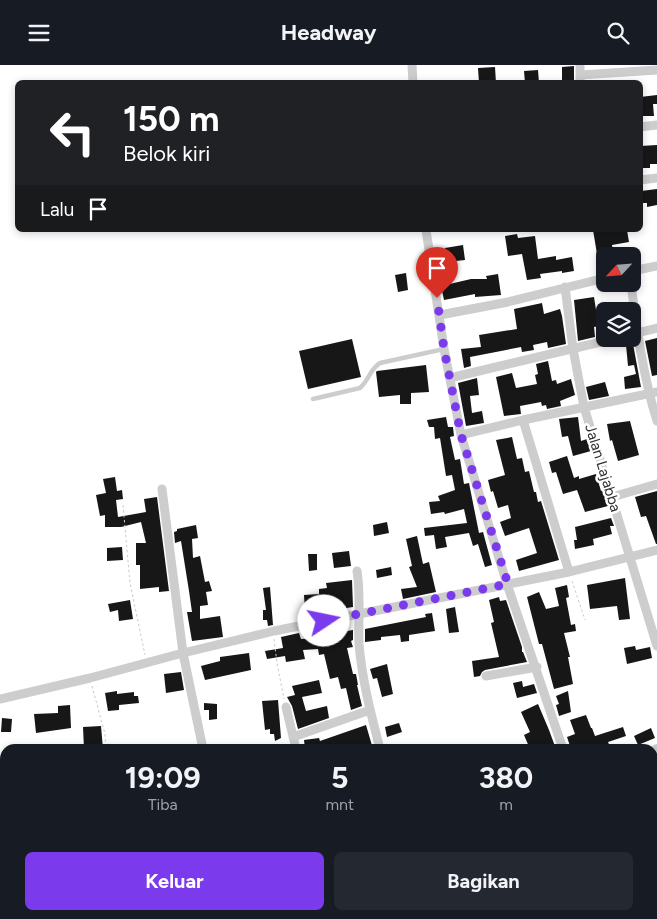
<!DOCTYPE html>
<html lang="id">
<style>
:root{--surface:#171b24;--page:#242831;--text:#f1f3f6;--muted:#9ea1a6;--accent:#7c3aed}
body{margin:0;font-family:Figtree,sans-serif;background:var(--page);color:var(--text);height:100vh;display:flex;flex-direction:column;font-size:19px;white-space:nowrap}
*{box-sizing:border-box;margin:0}
p{font-size:16px;color:var(--muted)}
.icon{flex:none;width:28px;height:28px;fill:none;stroke:currentColor;stroke-width:2;stroke-linecap:round;stroke-linejoin:round}
.map{position:relative;flex:1;overflow:hidden}
.sheet{position:absolute;left:0px;top:679px;width:658px;height:176px;display:flex;flex-direction:column;background:var(--surface);border-radius:15px 15px 0 0;box-shadow:0 2px 8px #0003}
.sheet>*{flex:none}
.top-card{position:absolute;left:15px;top:15px;width:628px;height:152px;border-radius:8px;box-shadow:0 2px 8px #0003;background:#202124;color:#fff;overflow:hidden}
.needle{width:32px;rotate:244deg}
.fabs{position:absolute;left:596px;top:182px;display:grid;gap:10px}
.fabs a{display:grid;place-items:center;width:45px;height:45px;border-radius:8px;background:var(--surface);box-shadow:0 2px 8px #0003;font-size:25px}
.pin{position:absolute;display:grid;place-items:center;width:42px;height:42px;color:#fff;margin:-51px -21px;border-radius:50% 50% 50% 0;rotate:-45deg;box-shadow:0 0 5px #0007}
.pin .icon{rotate:45deg}
.me{position:absolute;width:55px;margin:-28px;rotate:79deg;stroke-linejoin:round;filter:drop-shadow(0 0 4px #0008)}
.turn{display:flex;align-items:center;gap:18px;height:105px;padding:0 25px;font-size:22px}
.turn .icon{width:65px;height:65px;stroke-width:2.5}
.turn b{display:block;font-size:35px;line-height:42px}
.then{display:flex;align-items:center;height:48px;padding:0 25px;background:#0003;gap:10px;font-size:19px}
.eta{display:flex;justify-content:space-evenly;align-items:center;height:85px;text-align:center}
.eta b{font-size:30px;font-weight:700;line-height:35px}
.action{display:flex;gap:10px;margin-top:auto;padding:10px 25px}
.action a{flex:1;height:58px;border-radius:8px;background:var(--accent);color:#fff;font-size:20px;font-weight:700;line-height:58px;text-align:center}
.action a+a{background:var(--page);color:var(--text)}
header{display:flex;justify-content:space-between;align-items:center;height:65px;padding:0 25px;background:var(--surface);font-size:22px;font-weight:700}
.map>svg:first-child{display:block}
</style>
<header><svg class="icon" aria-label="menu" viewBox="0 0 24 24"><path d="M4 6h16M4 12h16M4 18h16"/></svg>Headway<svg class="icon" aria-label="search" viewBox="0 0 24 24"><circle cx="10" cy="10" r="6"/><path d="M15 15l6 6"/></svg></header>
<div class="map">
<svg width="657" height="854" viewBox="0 0 657 854">
<rect width="100%" height="100%" fill="#fff"/>
<g fill="none" stroke-linecap="round" stroke-linejoin="round">
<path stroke="#cde2ea" stroke-width="9" d="M652,761L657,756
M581,854L583,850"/>
</g>
<path fill="#171717" d="M574,1V18H562V2Z
M495,2L496,18H479L478,3Z
M538,5L539,18H525L524,6Z
M657,30V39H653L654,51H640V32Z
M657,80V99H650V103H640V81Z
M657,124V140L647,142V138H642L641,126Z
M593,165H627L629,177L612,180L614,191H600L599,188L597,189Z
M517,169L518,173L535,171L538,194L556,191V195L572,192L574,206L562,208V206L540,209L541,213L527,215L522,189L508,191L505,171Z
M463,180L465,195L447,197L445,183Z
M406,208L408,225L398,227L395,210Z
M498,209L501,230L475,232V229L444,235L441,221L471,214H487L486,211Z
M594,232L596,245L605,243V260L594,262L595,272L578,276L574,235Z
M542,238L544,249L560,244L562,251L566,279L548,283L547,277L533,280L534,285L522,287L521,282L470,292L471,301L464,303L461,284L481,282L479,270L517,264L514,244Z
M657,273V310L652,311L645,276Z
M352,274L361,312L308,324L299,286Z
M633,279L641,322L625,324L624,312L636,309L634,300L628,301L626,280Z
M548,296L552,316L556,315L557,319L571,314L575,330L560,336L561,341L547,344L546,340L542,341L541,337L520,341L521,349L504,351L496,312L512,308L516,323L537,319L535,310L538,309L536,299Z
M426,300L429,327L411,328V339H400V330L379,332L376,307L377,306Z
M477,313L479,330L470,331L472,348L482,346L484,358L466,361L458,318Z
M605,317L609,331L589,335L586,322Z
M446,352L448,362H453L454,371L450,372L455,395L460,394L464,419L469,418L479,468L483,467L492,500L485,502L478,479L473,481L469,468L445,472L447,482L436,484L434,470L425,471L424,463L467,458L464,444L445,449L444,447L431,449L429,437L440,436L438,431L455,425L452,410L446,411L440,373L435,374L434,362H429L427,355Z
M578,352L581,376L587,374L591,386L573,391L568,371L562,372L559,354Z
M630,356L639,390L618,396L612,375L610,376L607,359Z
M512,372L517,394L522,393L525,407L529,406L534,427H536L538,437L541,436L559,495L519,506L516,495L537,488L529,463L505,471L500,457L511,453L508,440L498,443L493,426L491,427L488,415L505,410L496,375Z
M567,391L574,413L579,411V414L596,409L601,426L603,425L608,441L585,447L577,425L563,429L556,407L552,408L549,397Z
M115,412L117,426L122,425L123,434L116,435L118,452L146,447L144,434L157,432L169,526L159,527V522L140,524V500H136V478H146L141,457L121,462H105V450L100,451L96,430L106,428L103,414Z
M657,426V479H656L646,451L641,452L635,432Z
M611,453L614,461H610L612,469L593,474L594,480L575,484L574,475H577L575,462Z
M387,457L389,468L374,471L373,460Z
M196,460L198,473L192,474L193,493L200,491L205,517L209,516L212,526L206,527L208,540L200,541V554L220,551L223,572L192,576L187,547H192L189,526L181,476L175,478L174,467L177,466V464Z
M417,471L423,499L429,497L436,527L403,534L401,524L417,522L409,502L412,501L406,474Z
M122,482L123,495L107,496V483Z
M349,486L351,501L334,503L332,488Z
M308,489H317V505L309,506Z
M391,502L392,510L377,513L376,505Z
M625,513L630,554L619,555L617,541L590,544L587,520Z
M352,515L353,542L321,547V545L305,546L304,530L319,529V524L327,523L326,518Z
M567,520L569,532L566,533L571,560L575,559L576,566L564,568L570,592H568L573,619L554,624L542,579H539L527,532L539,527L546,544L559,541L555,523Z
M270,522L273,560L268,561L267,555H263V545H266L263,523Z
M499,532L500,536L506,535L522,582V587H523L527,597L485,605L482,607L480,611L474,612L472,596L499,592L491,558L494,557L489,535Z
M130,535L133,554L119,556L118,545L110,547L108,539Z
M455,542L459,567L449,568L446,544Z
M432,548L435,566L409,570V576L401,577L400,570L381,572V575L365,577V564L426,552L425,549Z
M353,565V575L351,576L353,582L347,583L353,609H356L358,620H357L362,641L351,645L346,623L341,624L338,612L330,614L324,589L319,590L318,584L303,585L305,594L286,597L285,591L267,594L265,586L283,583L281,572L299,568L301,574L316,573V571Z
M635,581L636,585L650,582L652,593L627,599L624,583Z
M249,588L251,605L205,615L201,601L220,596V592Z
M387,599L393,629L382,632L377,613L373,614L370,604Z
M181,607L184,625L166,628L164,609Z
M319,615L322,628L302,632L306,646L327,641L329,653L298,664L292,641L287,632L295,630L292,621Z
M522,616L523,622L534,619L537,628L517,633L513,618Z
M117,626V629L134,627V631H138L139,638L119,640V645L108,646L105,628Z
M568,626L571,647L559,651L556,640L559,639L556,631Z
M278,635L281,673L275,676L274,669H270V664L265,665L262,636Z
M204,638L217,639V654L209,655V645H204Z
M538,639L549,665L556,684H530L524,670L530,667L521,647Z
M70,640L71,663L36,668L34,649L58,648V641Z
M586,650L591,663H592L595,671L623,662L626,671L608,677L611,684H571L567,672L575,669L570,655Z
M2,653L12,654L11,667H1Z
M399,658L402,667L387,672L385,662Z
M366,660L373,684H360L358,679L344,684H305L304,675L319,673L320,676Z
M101,661L103,684H84L83,662Z
M651,663L655,673L638,680L634,671Z"/>
<g fill="none" stroke-linecap="round" stroke-linejoin="round">
<path stroke="#cacaca" stroke-width="1" stroke-dasharray="2.5 2.5" stroke-linecap="butt" d="M123,440L130,518L145,590
M572,516L585,555
M274,574L277,598L284,634
M92,621L105,669L106,684"/>
<path stroke="#cdcdcd" stroke-width="4.5" d="M313,334L360,323C369,315 370,304 380,298L444,284
M115,850L118,854"/>
<path stroke="#cdcdcd" stroke-width="9" d="M412,0L413,18
M580,0V18
M580,10L657,5
M640,62L657,60
M640,115L657,113
M426,165L444,284L461,370L507,519L563,684
M632,206L657,201
M631,219C637,265 643,311 657,356
M565,222L573,284L584,342L657,581
M440,250L508,237L605,213
M633,269L657,263
M450,313L613,274
M523,355L569,507
M461,370L523,355L657,327
M162,424L183,588L203,684
M612,432L657,419
M357,506C361,530 358,554 359,579C362,615 371,649 380,684
M486,611L537,602
M0,634L90,613L183,588L274,566L569,507L657,485
M286,642L296,684
M293,672L370,645
M240,850L241,854"/>
<path stroke="#cdcdcd" stroke-width="10" d="M652,687L657,684
M380,854L384,850"/>
</g>
<g fill="none" stroke-linecap="round" stroke-linejoin="round">
<path stroke="#7c3aed" stroke-width="9" stroke-dasharray="0 16.2" d="M324,556L508,519L461,370L444,284L437,233"/>
</g>
<g text-anchor="middle" dominant-baseline="central" stroke-width="5" stroke-linejoin="round" paint-order="stroke">
<g font-size="15" fill="#303030" stroke="#fff">
<text transform="translate(603 403) rotate(73)">Jalan Lajabba</text>
</g>
</g>
</svg>
<div class="fabs">
<a><svg class="needle" viewBox="-14 -14 28 28"><path d="M0-13l5 13h-10z" fill="#e53935"/><path d="M0 13l5-13h-10z" fill="#9ea1a6"/></svg></a>
<a><svg class="icon" aria-label="layers" viewBox="0 0 24 24"><path d="M12 4l9 5-9 5-9-5zM3 14l9 5 9-5"/></svg></a>
</div>
<div class="pin" style="left:437px;top:233px;background:#d93025"><svg class="icon" aria-label="arrive" viewBox="0 0 24 24"><path d="M6 21V4h12l-3 4 3 4H6"/></svg></div>
<svg class="me" style="left:324px;top:556px" viewBox="-20 -20 40 40"><circle r="19" fill="#fff"/><path d="M0-13L10 11 0 6-10 11z" fill="#7c3aed"/></svg>
<div class="top-card">
<div class="turn"><svg class="icon" aria-label="left" viewBox="0 0 24 24"><path d="M17 20v-9H6M10 6l-5 5 5 5"/></svg><div><b>150 m</b>Belok kiri</div></div>
<div class="then">Lalu<svg class="icon" aria-label="arrive" viewBox="0 0 24 24"><path d="M6 21V4h12l-3 4 3 4H6"/></svg></div>
</div>
<section class="sheet">
<div class="eta">
<div><b>19:09</b><p>Tiba</p></div>
<div><b>5</b><p>mnt</p></div>
<div><b>380</b><p>m</p></div>
</div>
<div class="action"><a>Keluar</a><a>Bagikan</a></div>
</section>
</div>
